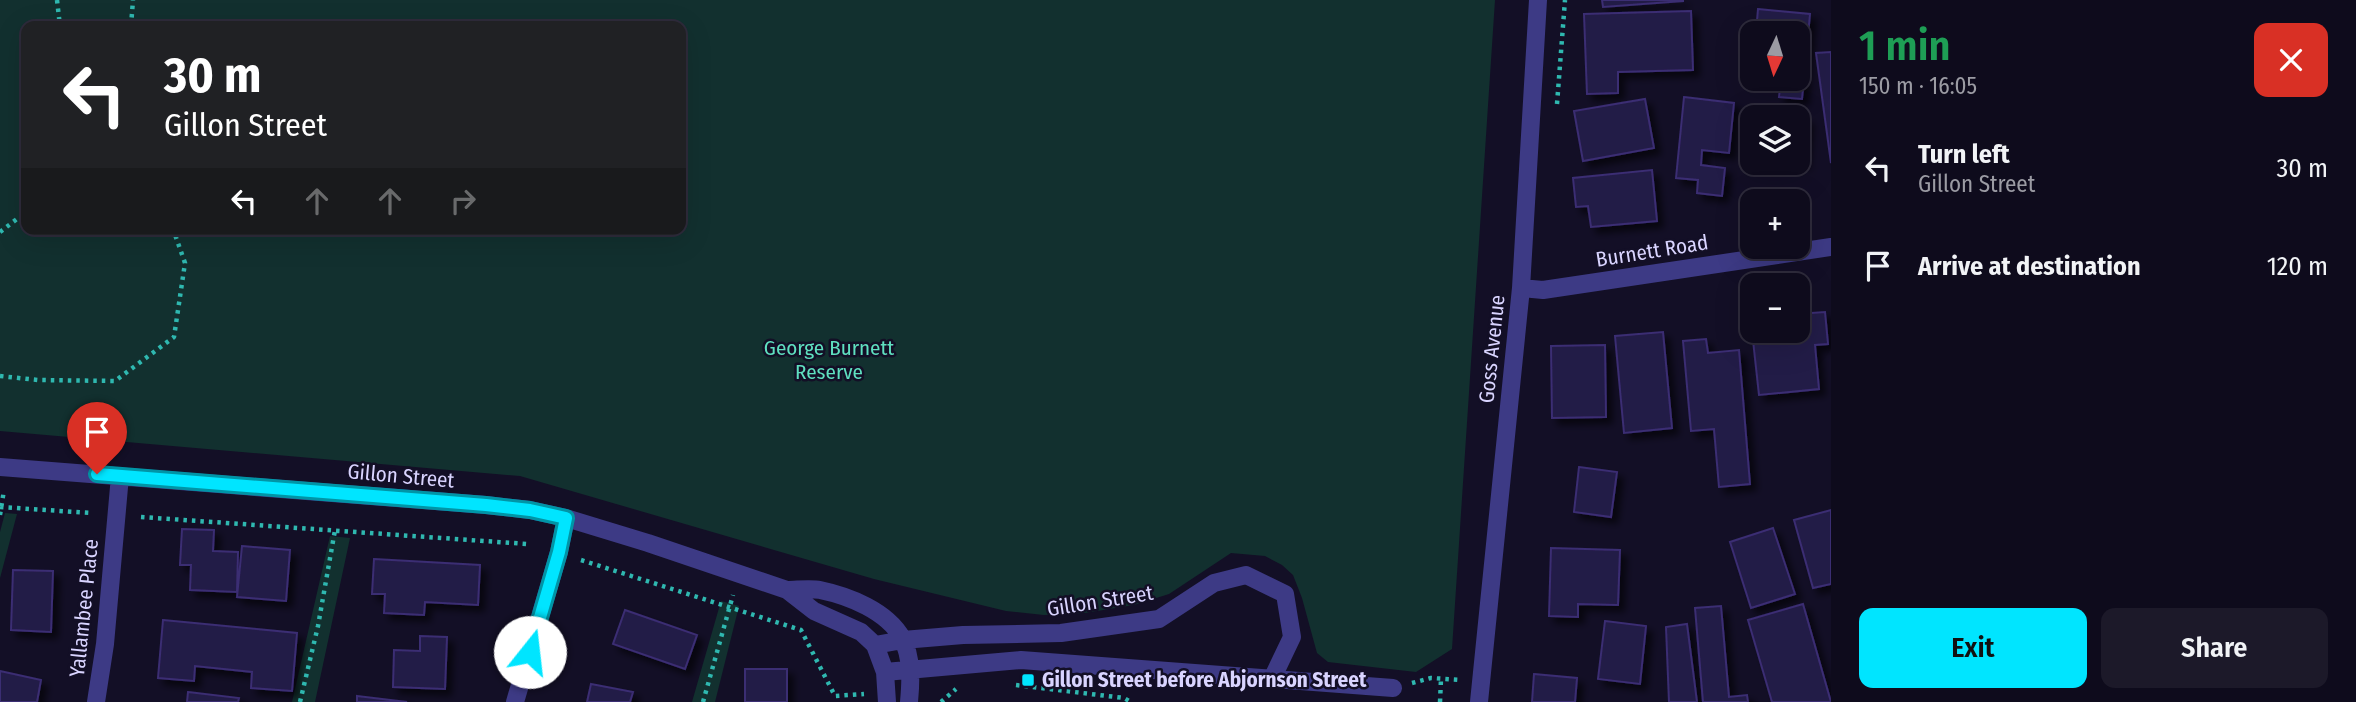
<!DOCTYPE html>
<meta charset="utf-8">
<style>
:root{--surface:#0e0b1c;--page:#1c1929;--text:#f1f3f6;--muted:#9b9ba3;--line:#2e2b3b;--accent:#00e5ff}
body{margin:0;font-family:"Fira Sans Condensed",sans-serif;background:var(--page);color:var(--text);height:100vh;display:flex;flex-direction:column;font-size:26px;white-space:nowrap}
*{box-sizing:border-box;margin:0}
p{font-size:23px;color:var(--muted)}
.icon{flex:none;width:38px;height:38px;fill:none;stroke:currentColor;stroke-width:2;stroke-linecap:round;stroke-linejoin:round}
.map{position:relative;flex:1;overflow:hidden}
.drawer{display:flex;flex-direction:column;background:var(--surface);width:525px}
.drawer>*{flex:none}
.top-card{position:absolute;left:21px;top:21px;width:665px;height:214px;border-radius:14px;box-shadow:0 7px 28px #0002,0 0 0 2px var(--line);background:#202124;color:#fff;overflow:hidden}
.needle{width:46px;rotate:184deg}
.controls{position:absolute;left:1740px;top:21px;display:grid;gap:14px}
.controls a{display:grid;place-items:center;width:70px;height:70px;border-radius:14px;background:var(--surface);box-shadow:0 7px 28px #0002,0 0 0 2px var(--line);font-size:35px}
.pin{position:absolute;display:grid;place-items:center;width:60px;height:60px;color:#fff;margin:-72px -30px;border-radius:50% 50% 50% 0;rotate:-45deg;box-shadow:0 0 7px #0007}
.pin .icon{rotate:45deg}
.me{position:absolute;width:77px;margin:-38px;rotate:16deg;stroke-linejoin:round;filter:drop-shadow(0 0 5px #0008)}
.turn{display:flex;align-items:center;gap:24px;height:147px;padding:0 28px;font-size:32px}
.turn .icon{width:91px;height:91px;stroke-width:2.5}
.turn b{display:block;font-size:49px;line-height:60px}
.lanes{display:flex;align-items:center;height:66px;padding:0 28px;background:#0003;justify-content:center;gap:35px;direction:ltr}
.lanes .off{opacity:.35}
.round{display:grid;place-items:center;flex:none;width:74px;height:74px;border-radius:14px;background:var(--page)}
.summary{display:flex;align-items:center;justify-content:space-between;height:119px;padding:0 28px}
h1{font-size:42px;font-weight:600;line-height:52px;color:#1e9e55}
.action{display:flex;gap:14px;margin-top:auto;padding:14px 28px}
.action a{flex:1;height:80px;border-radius:14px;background:var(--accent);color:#111;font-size:28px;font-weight:600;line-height:80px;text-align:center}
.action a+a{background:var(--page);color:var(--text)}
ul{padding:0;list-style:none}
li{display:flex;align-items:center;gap:21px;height:98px;padding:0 28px}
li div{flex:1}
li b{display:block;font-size:26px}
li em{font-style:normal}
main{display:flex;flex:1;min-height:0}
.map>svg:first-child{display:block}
</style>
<main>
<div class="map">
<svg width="1831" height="702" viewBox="0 0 1831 702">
<defs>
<filter id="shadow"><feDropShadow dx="6" dy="6" stdDeviation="3.5" flood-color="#0009"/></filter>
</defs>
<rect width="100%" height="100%" fill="#130f26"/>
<path fill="#12302f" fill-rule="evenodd" d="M0,0H1495L1452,649L1416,672L1328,662L1317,653L1302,598L1293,575L1282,565L1265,556L1231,553L1169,594L1134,605L1085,613L1044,615L1006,611L874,579L520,476L0,431ZM26,26H681V229H26Z
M5,513L17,514L0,578V532Z
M330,536L350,538L315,702H292Z
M721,601L739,606L715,702H692Z"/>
<path fill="#241b47" stroke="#3b2d73" stroke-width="2" filter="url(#shadow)" d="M1602,0H1683V1L1603,7Z
M1758,9L1810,14L1802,99L1779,97L1781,79H1797V33H1756Z
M1691,11L1693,70L1618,72V93L1587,94L1584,14Z
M1831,52V163L1816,53Z
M1684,97L1734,103L1729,153L1702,150L1701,165L1725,168L1722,196L1697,193L1698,180L1676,178Z
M1645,99L1654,148L1583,161L1574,111Z
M1797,118L1807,119L1803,163L1797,162Z
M1652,170L1657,221L1591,227L1588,206L1576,207L1573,178Z
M1825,312L1828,344L1815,345L1819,389L1759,395L1752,331H1797V314Z
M1663,332L1672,428L1624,433L1615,336Z
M1706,339L1708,353L1739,350L1750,484L1719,487L1714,429L1691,431L1683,341Z
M1605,345L1606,417L1552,418L1551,346Z
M1579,467L1617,472L1611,517L1574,512Z
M1831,510V584L1813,588L1794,520Z
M1773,528L1795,594L1751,608L1730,542Z
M182,529L214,530L213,551L238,552L237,592L190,590L191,565H180Z
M242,546L290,550L286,601L237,597Z
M1551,548L1620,550L1618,605L1578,604V617L1549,616Z
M374,559L480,565L478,605L425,602L424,615L384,613L385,594H372Z
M13,570L53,571L51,632L11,630Z
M1803,604L1831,702H1772L1748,620Z
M1721,606L1729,697L1747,695L1748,702H1703L1695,608Z
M625,610L697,635L685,669L613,644Z
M163,620L297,633L292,691L251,688L252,672L195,666L194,681L158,678Z
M1605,621L1646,626L1640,684L1598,679Z
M1687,624L1697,702H1669L1666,627Z
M420,636L447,637L445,689L393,687L394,650L420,651Z
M745,669H787V702H745Z
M0,671L41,680L37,702H0Z
M1534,674L1577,678L1575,702H1532Z
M591,684L633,692L630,702H587Z
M188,692L239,698L238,702H187Z
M357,696L407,702H357Z"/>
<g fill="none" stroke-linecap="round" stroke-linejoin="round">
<path stroke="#2fb8b0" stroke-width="4.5" stroke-dasharray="3.5 5" stroke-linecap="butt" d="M57,0L60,26
M131,26L133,0
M1557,104L1565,0
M0,232L26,212
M0,376L38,380L115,381L174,337L185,263L173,229
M0,507L91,513
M0,515L4,490
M141,517L527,544
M581,560L801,630L835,696L864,694
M1412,683L1431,678L1462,680
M1016,685L1124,698L1131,702
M300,702L318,626L335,530
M703,702L733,595
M941,702L956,689
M1440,702L1441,679"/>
<path stroke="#3d3a85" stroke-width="18" d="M1521,288L1543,290L1831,247
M0,467L486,505L530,510L566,518L648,543L787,590L814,611L861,632L875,645L885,672L887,702
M787,590C797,590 810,588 820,590C849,596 887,611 902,638C912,657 911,681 909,702
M875,645L903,640L963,635L1061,633L1159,619L1214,583L1246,575L1285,594L1292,637L1272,679
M885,672L1021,660L1393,688
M96,702L105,644L120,476
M515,702L559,552L566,518
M1479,702L1521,288L1538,0"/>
</g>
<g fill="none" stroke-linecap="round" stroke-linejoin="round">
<defs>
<path id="route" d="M97,474L486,505L530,510L566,518L559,552L530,652"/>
</defs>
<use href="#route" stroke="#0095a6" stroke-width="18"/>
<use href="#route" stroke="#00e5ff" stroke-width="12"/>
</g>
<rect fill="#00e5ff" stroke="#130f26" stroke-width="2.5" x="1021" y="673" width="14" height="14" rx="3.5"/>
<g text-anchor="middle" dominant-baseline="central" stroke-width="5" stroke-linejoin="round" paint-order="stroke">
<g font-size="21" fill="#d9d4ff" stroke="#130f26">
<text transform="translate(1652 251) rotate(-9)">Burnett Road</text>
<text transform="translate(1492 349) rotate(-84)">Goss Avenue</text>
<text transform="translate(401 476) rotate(5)">Gillon Street</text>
<text transform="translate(1100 601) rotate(-9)">Gillon Street</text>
<text transform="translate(84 608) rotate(-84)">Yallambee Place</text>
</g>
<g font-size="21" fill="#5fe0c0" stroke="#130f26">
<text x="829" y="348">George Burnett<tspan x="829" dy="24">Reserve</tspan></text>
</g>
<g font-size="21" font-weight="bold" fill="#d9d4ff" stroke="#130f26" text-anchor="start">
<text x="1042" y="680">Gillon Street before Abjornson Street</text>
</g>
</g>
</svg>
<div class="controls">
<a><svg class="needle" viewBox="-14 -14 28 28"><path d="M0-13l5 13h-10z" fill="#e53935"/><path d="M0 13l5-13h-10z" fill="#9b9ba3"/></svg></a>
<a><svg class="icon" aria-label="layers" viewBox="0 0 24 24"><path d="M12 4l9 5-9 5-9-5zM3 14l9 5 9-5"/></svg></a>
<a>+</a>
<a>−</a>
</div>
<div class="pin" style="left:97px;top:474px;background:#d93025"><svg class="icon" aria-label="arrive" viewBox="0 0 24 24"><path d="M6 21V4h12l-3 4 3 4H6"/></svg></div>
<svg class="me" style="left:530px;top:652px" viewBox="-20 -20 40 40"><circle r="19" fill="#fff"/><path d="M0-13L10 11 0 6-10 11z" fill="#00e5ff"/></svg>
<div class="top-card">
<div class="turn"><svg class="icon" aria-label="left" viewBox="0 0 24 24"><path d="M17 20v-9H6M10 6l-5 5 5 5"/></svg><div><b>30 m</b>Gillon Street</div></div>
<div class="lanes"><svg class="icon" aria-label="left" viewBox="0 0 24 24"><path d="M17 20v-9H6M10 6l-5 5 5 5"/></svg><svg class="icon off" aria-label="ahead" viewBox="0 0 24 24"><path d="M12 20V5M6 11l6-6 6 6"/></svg><svg class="icon off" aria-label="ahead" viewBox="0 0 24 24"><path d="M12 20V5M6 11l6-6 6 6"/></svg><svg class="icon off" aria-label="right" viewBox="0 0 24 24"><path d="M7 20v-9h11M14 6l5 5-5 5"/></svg></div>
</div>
</div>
<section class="drawer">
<div class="summary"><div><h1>1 min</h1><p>150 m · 16:05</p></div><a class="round" style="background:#d93025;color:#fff"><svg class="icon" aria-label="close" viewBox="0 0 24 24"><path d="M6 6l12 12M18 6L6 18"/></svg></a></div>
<ul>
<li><svg class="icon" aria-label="left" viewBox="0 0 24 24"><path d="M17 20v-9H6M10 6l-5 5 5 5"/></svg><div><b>Turn left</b><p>Gillon Street</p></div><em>30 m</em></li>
<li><svg class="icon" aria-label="arrive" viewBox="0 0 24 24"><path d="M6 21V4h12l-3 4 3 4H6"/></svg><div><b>Arrive at destination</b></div><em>120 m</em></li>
</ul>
<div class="action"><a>Exit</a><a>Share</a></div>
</section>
</main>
